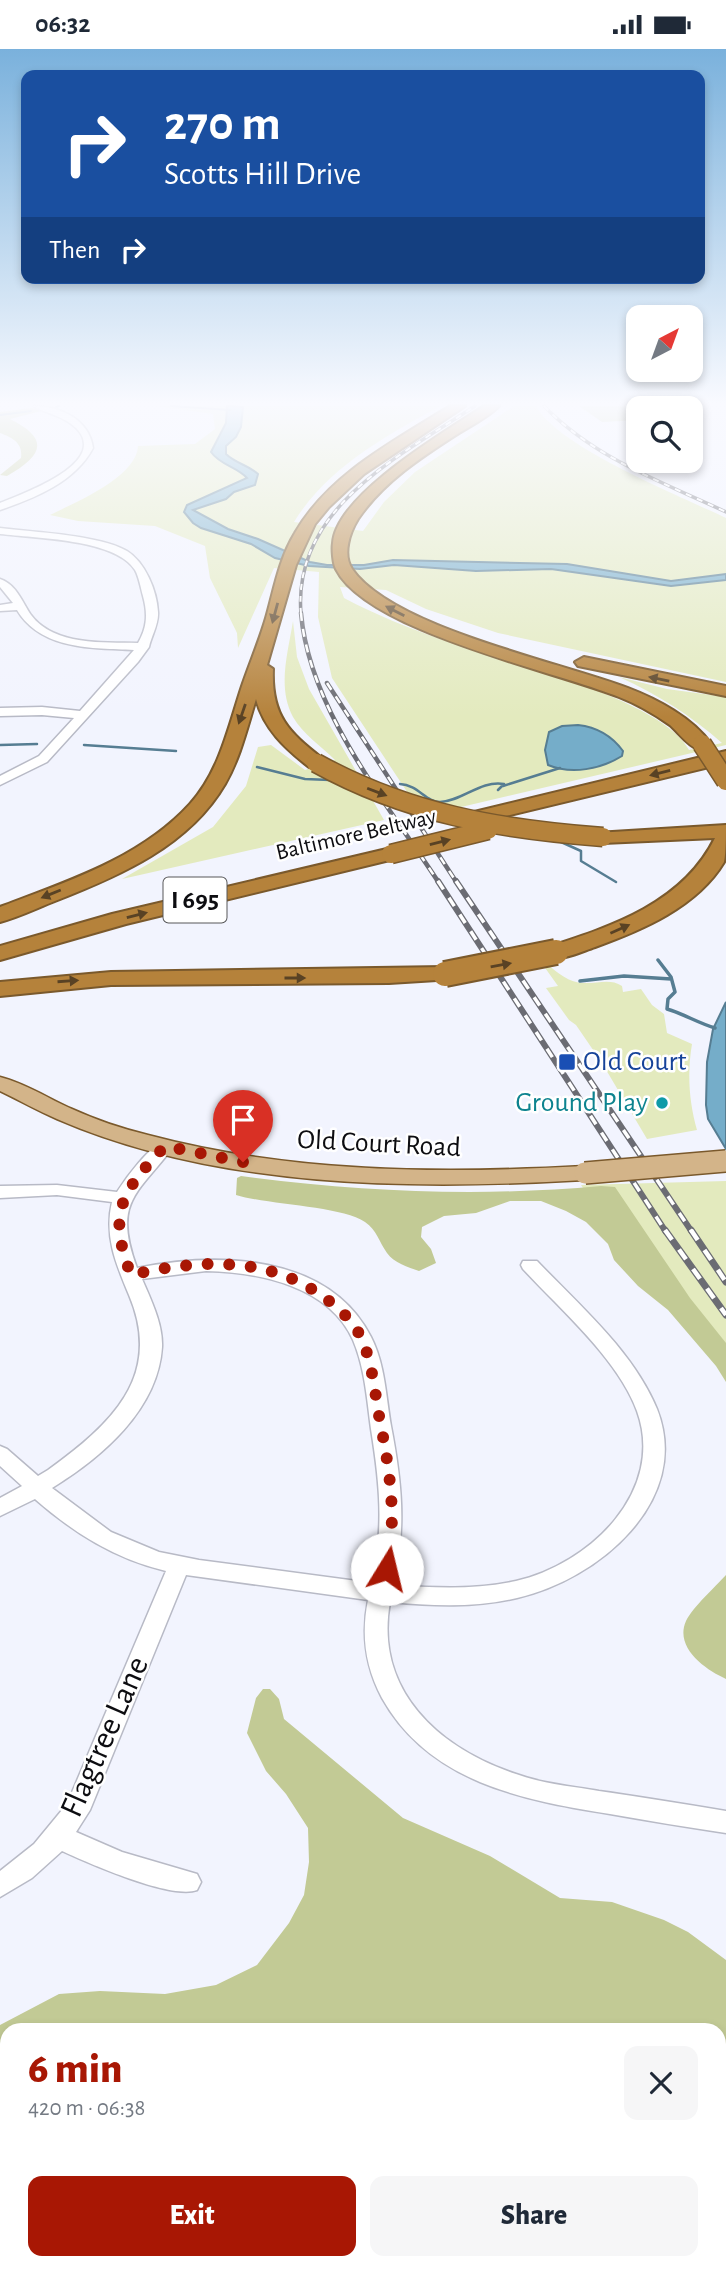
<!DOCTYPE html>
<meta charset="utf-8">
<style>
:root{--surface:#fff;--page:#f6f6f7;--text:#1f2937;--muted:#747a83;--accent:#a81704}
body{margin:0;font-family:"Alegreya Sans",sans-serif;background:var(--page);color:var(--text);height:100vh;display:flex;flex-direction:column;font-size:26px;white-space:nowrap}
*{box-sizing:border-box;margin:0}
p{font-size:23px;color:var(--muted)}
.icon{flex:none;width:38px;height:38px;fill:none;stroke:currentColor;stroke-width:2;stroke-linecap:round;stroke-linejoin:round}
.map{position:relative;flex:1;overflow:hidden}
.drawer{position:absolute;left:0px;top:1974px;width:726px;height:247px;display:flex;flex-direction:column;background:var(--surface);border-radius:21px 21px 0 0;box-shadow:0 4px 10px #0003}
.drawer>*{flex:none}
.hud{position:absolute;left:21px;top:21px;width:684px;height:214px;border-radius:14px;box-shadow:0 4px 10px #0003;background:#1a4fa0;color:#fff;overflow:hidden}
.needle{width:46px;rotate:41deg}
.controls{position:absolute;left:626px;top:256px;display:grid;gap:14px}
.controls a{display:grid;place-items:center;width:77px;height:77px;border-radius:14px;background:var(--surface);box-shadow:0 4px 10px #0003;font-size:35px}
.pin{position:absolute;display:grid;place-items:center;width:60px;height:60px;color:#fff;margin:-72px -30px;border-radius:50% 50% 50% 0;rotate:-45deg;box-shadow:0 0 7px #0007}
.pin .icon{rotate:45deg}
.me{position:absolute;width:77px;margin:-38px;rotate:9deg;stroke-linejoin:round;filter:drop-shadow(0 0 5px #0008)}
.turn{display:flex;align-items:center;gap:24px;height:147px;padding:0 28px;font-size:32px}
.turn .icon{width:91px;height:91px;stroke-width:2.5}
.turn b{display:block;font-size:49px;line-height:60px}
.then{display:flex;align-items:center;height:66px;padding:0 28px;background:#0003;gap:14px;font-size:26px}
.round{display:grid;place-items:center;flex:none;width:74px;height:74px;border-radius:14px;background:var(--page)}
.headline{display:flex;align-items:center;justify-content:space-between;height:119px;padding:0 28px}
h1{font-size:42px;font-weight:800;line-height:52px;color:var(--accent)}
.cta{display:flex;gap:14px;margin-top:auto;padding:14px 28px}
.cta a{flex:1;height:80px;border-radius:14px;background:var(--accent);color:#fff;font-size:28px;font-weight:800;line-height:80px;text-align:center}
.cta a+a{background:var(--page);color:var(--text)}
.status{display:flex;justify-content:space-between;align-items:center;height:49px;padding:0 35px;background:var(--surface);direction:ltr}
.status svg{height:19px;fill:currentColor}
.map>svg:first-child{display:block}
</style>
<div class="status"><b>06:32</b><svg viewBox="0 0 49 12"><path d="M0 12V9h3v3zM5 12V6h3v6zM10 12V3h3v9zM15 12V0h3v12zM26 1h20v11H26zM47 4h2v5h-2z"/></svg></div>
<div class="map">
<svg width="726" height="2220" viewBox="0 0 726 2220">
<rect width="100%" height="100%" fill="#f2f4fe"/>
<path fill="#e3eabe" d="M155,357H440C386,387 328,418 294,473L363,482L384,453L415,423L514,357H536C559,399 681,447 726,469V633L498,584L426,560L386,541L340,538L344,549C376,566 409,579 443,591C500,611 661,649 689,701L722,694C690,666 659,646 619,628L667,640L726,648V696L423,767L332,629L318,568L319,523L274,519L238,599L237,584L210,529L205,497L155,477L78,472L50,466C74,454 137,428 138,397L195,395L215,380L213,365Z
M293,572L297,608L309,640L384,771L122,830L213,778L246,737L258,698L271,696L305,721L335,711C321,697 303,685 293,668C277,638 288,604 293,572Z
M543,916H548C558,924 570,934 583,934C597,935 610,929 622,937L623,943L641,940L652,956L664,965L667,984L692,995C687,1024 689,1053 697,1081L647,1090L602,1014L576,976L569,971L546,939L558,937Z
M726,1132V1322L615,1187L581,1136Z"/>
<path fill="#c2ca95" d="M579,357H648L650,359H639V371L602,373Z
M32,359L41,362L10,370C52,391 41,407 7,427L0,426L21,409C23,394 13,389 0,384V363Z
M241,1127C361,1143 480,1148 601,1137L615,1138L690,1249L726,1294V1333L716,1317L668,1261L638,1237L614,1211L608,1195L586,1173L566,1162L541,1152H510L476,1164L444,1167L422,1178L421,1188L431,1200L436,1214L419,1222C408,1218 394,1214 387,1204C379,1193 377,1181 365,1173C341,1157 269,1156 236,1146L237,1129Z
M726,1526V1630C706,1621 674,1599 686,1572C693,1558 715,1538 726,1526Z
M263,1640H270L279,1650L284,1670L403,1769L490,1807L560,1849L612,1853L664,1871L688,1883L726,1911V2138L719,2142V1981H7V2214H560L554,2220H0V1976L59,1945L100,1942L165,1945L216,1936L257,1916L289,1874L304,1846L309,1813L308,1779L286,1745L266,1722L247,1684L256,1649Z"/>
<path fill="#75adc9" stroke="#567d92" stroke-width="2" d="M227,357L243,358L241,378L236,388L226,397V405C235,414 248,416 258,425L255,436L234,443L226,450L193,461L228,480L258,490L310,513L327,516H364L393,511L567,515L671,532L726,525V531L671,537L551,520L476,522L394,516L360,520L309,517L275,509L251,495L201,479L193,474L184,463L187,456L247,429C237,418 220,416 211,403L226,374Z
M578,676C596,678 612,687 623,702L622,707C601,720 572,726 548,716L545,701L549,683L562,677Z
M726,953V1100L708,1070L706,1056L707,1013L713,980Z
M560,2214H702L692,2220H554Z"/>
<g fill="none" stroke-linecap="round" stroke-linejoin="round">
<path stroke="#567d92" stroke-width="2" d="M171,357L231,361
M56,358L59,357
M0,366L31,362"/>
<path stroke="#567d92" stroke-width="2.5" d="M0,696L37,695
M84,696L176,702
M257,718L305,730L330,731
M400,735C418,736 426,753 440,753C463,752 480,731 504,735L498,741
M503,737L560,719
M561,793L581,802V812L616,833"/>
<path stroke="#567d92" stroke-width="3.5" d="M658,911L671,928L675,943L668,950L667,960C684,965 698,974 715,979
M580,932L624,927L671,930"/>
<defs>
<path id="minor" d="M33,357C60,357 89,370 93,399C75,433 35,449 0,461V454C21,445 111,414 76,379C64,367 47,365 33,357Z
M0,479C33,483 100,486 127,502C145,513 157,542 158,563C159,575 151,588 149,598L138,613L47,713L0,736V727L39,707L74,669L42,666L0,667V659L42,658L80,662L134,601C92,599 41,601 17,561L0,562V556L13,554L0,538V530C17,536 22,553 31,566C54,597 104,593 138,594C147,579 148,565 143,547C141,540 139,528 135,521C116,490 34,489 0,485Z
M165,1092L174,1097C138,1145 112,1152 137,1219C217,1203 328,1204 371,1288C385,1315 386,1348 391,1377C402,1434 406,1478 394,1536C434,1539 476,1541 516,1532C590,1515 666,1442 637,1362C618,1310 560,1260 523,1220L521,1216L523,1212H537C579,1256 633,1302 657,1360C693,1452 597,1531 517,1549C476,1559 432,1557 390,1553C374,1641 438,1699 516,1725C543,1735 571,1737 599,1742C642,1748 684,1755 726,1762V1784C687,1778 649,1772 610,1765C522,1751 429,1733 382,1649C365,1617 361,1586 368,1551L186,1526L90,1761L76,1783L122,1803L197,1825L201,1833L197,1841C172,1851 88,1814 62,1802L32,1829L0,1848V1822L34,1795L67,1755L166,1522C115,1510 74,1484 35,1450L0,1467V1449L22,1437L0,1417V1397L7,1400L38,1427L48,1421C110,1376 164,1328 129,1246C116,1215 104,1187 112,1153L57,1146L0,1149V1137L57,1136L117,1143C126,1129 150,1096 165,1092ZM206,1222C259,1223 329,1237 353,1291C365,1319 367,1351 371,1380C380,1436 384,1478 372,1534L199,1511L159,1503L111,1483L52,1439C101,1409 158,1361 162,1298C163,1275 151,1251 142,1230Z"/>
<path id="major" d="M0,1028C25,1034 49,1050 72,1060C96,1071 123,1080 148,1086C291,1124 438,1125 585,1117L593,1119L596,1124L593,1129L585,1131C412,1141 219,1140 57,1070C38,1062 19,1051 0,1042Z"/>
<path id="highway" d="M450,357H465L364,425L329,458L315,475L296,516L267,616L273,620C271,666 288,683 323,710L326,714L323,718H309C285,699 264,680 256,650C247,679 240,709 225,735C189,797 119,827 55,852C37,859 19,868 0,873V858C66,833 141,809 190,755C219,723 228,680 241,640C249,616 259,593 266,569C274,541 279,510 295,484C329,425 394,392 450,357Z
M484,357H499C488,368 472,376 459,384C423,407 383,433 358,470C350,483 342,505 352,520C393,579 560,613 628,639C657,650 693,669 711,695L709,699C704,700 703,701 698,700C688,697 678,683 670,676C654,665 637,655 619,648C554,622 367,582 336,520C333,514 332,500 333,494C336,446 446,382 484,357Z
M584,608L726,637V647L578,617L575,613Z
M726,702V714L477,774L470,772L467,768L470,764Z
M726,776C726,787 726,804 724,813C697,858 642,881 595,898C580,903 563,912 548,908L545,903L548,898C613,877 683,854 715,789L603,794L596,792L593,788L596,784Z
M391,799L398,801L401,805L398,809L126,875L0,911V897L112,865Z
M445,918L453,920L456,925L453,930L389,934L111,936L0,947V933L111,923Z"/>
</defs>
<use href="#minor" stroke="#b8bac6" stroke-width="3"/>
<use href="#major" stroke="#7a592c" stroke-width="3"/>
<use href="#highway" stroke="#7a592c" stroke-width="4"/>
<use href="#minor" fill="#fff" fill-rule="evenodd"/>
<use href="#major" fill="#d3b489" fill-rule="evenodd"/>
<use href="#highway" fill="#b5823b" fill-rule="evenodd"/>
<defs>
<path id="rail-far3" d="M544,357C594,409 662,433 726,463
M301,565C292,459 400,407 475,357"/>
<path id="rail-far2" d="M301,564C309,661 387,754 439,834
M327,634L457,834"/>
<path id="rail-far1" d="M438,832L666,1183
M456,832L692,1183"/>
<path id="rail" d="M665,1181L726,1266
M691,1181L726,1233"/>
</defs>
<use href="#rail-far3" stroke="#6b6c73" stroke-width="3.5"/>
<use href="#rail-far2" stroke="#6b6c73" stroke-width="4.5"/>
<use href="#rail-far1" stroke="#6b6c73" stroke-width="6"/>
<use href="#rail" stroke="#6b6c73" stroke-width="7"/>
<use href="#rail-far3" stroke="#fff" stroke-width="2" stroke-dasharray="6" stroke-linecap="butt"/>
<use href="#rail-far2" stroke="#fff" stroke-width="2.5" stroke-dasharray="8" stroke-linecap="butt"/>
<use href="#rail-far1" stroke="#fff" stroke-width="3.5" stroke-dasharray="10" stroke-linecap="butt"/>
<use href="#rail" stroke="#fff" stroke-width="4.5" stroke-dasharray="12" stroke-linecap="butt"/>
<defs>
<path id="major-bridge" d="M585,1124L726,1112"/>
<path id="highway-bridge-far1" d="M702,695L726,732
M316,714C408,765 499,780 603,788
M391,805L488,781"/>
<path id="highway-bridge" d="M445,925L556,903"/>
</defs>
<use href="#major-bridge" stroke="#7a592c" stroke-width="24" stroke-linecap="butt"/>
<use href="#highway-bridge-far1" stroke="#7a592c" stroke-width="21" stroke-linecap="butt"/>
<use href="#highway-bridge" stroke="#7a592c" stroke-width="28" stroke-linecap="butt"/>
<use href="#major-bridge" stroke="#d3b489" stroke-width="21"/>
<use href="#highway-bridge-far1" stroke="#b5823b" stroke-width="18"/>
<use href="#highway-bridge" stroke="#b5823b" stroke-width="24"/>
</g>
<defs><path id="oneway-solid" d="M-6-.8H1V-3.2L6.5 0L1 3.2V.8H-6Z" transform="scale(1.75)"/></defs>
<g fill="#594224">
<use href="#oneway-solid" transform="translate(395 562) rotate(-153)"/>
<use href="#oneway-solid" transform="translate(275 564) rotate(105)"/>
<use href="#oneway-solid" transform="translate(659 630) rotate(-168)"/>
<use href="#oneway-solid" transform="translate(242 665) rotate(109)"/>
<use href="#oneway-solid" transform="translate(660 724) rotate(166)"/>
<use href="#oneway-solid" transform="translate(377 743) rotate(21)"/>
<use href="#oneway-solid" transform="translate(440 793) rotate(-14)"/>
<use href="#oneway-solid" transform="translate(51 845) rotate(158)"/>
<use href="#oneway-solid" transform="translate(137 866) rotate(-14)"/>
<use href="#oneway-solid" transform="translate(620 880) rotate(-24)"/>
<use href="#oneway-solid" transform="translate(501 916) rotate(-10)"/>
<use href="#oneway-solid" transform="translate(295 929)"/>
<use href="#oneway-solid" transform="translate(68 932) rotate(-4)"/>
</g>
<linearGradient id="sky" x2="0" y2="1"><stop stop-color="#7ab1dc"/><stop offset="0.53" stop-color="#f9faff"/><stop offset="1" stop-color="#f9faff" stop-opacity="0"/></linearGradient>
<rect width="726" height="668" fill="url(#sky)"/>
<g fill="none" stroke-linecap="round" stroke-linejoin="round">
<path stroke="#a81704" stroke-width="12" stroke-dasharray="0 21.6" d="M243,1113L165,1097C121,1144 107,1163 131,1226C196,1211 264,1206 321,1246C339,1259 355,1273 363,1293C373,1317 375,1346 380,1372C390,1423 397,1468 387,1520"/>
</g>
<rect fill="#1a4fb4" stroke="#fff" stroke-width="2.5" x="558" y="1004" width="18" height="18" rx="3.5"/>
<circle fill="#0f9aa8" stroke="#fff" stroke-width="2.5" cx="662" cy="1054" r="7"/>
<g text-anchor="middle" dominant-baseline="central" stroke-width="5" stroke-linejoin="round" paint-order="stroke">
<g font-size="23" fill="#0d0d11" stroke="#fff">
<text transform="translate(356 786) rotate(-13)">Baltimore Beltway</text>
</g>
<rect fill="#fff" stroke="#565658" stroke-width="2" x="163.5" y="828.5" width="63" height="45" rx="5"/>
<g font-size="26" font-weight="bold" fill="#0d0d11">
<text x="195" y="851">I 695</text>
</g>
<g font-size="28" fill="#164399" stroke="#fff" text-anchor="start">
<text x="583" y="1013">Old Court</text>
</g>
<g font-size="28" fill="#0d838f" stroke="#fff" text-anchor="end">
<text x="648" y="1054">Ground Play</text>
</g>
<g font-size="28" fill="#0d0d11" stroke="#fff">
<text transform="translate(379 1095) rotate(3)">Old Court Road</text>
</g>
<g font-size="33" fill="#0d0d11" stroke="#fff">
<text transform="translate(105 1688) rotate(-66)">Flagtree Lane</text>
</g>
</g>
</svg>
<div class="controls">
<a><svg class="needle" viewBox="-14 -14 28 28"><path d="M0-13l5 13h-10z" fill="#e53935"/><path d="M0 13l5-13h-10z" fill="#747a83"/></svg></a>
<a><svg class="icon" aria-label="search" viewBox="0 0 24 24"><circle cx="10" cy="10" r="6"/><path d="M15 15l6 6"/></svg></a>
</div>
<div class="pin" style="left:243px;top:1113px;background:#d93025"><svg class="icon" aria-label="arrive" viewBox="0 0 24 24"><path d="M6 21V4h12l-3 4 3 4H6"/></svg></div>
<svg class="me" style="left:387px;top:1520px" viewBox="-20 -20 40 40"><circle r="19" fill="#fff"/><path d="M0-13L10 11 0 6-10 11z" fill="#a81704"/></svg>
<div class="hud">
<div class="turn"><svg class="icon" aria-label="right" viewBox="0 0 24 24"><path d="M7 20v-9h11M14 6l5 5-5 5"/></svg><div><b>270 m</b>Scotts Hill Drive</div></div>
<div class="then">Then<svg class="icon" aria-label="right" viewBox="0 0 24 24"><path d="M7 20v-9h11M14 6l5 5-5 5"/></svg></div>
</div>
<section class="drawer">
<div class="headline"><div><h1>6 min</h1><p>420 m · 06:38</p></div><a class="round"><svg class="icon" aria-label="close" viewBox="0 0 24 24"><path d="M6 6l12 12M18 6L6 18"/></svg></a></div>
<div class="cta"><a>Exit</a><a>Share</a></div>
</section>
</div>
